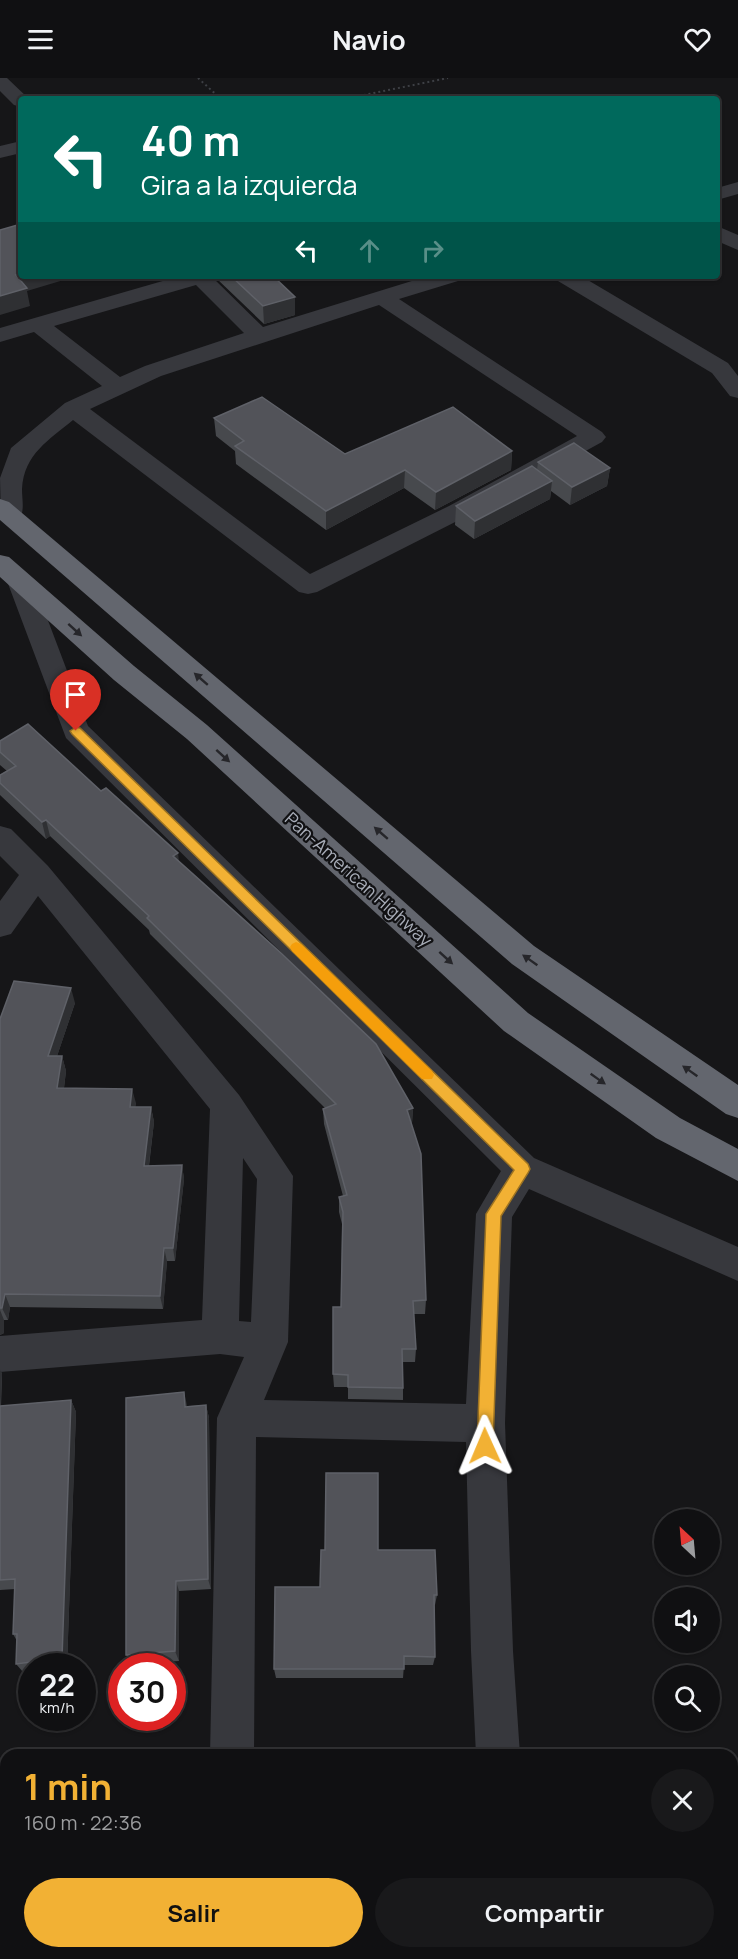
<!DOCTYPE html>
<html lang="es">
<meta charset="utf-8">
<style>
:root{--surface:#101012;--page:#19191b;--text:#f1f3f6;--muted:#9c9d9f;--line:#303032;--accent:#f2b134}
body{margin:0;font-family:Manrope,sans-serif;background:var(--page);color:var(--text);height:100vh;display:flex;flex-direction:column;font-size:22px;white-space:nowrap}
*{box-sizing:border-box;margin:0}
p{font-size:20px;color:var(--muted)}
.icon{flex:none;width:33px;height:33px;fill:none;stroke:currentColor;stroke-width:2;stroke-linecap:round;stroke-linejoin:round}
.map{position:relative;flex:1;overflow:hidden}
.details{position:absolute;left:0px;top:1671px;width:738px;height:210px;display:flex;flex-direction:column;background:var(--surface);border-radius:18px 18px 0 0;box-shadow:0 2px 4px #0004,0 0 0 2px var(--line)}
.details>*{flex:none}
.guide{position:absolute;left:18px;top:18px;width:702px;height:183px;border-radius:6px;box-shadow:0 2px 4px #0004,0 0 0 2px var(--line);background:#00695c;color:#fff;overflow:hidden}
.needle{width:39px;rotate:334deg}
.buttons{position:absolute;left:654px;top:1431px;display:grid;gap:12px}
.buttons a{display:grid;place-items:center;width:66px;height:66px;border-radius:50%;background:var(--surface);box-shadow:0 2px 4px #0004,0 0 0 2px var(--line);font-size:30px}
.speed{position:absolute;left:18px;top:1575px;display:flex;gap:12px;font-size:30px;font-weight:700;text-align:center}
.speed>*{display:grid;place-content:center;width:78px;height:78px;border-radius:50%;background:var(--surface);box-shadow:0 2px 4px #0004,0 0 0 2px var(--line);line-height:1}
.speed small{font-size:15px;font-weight:400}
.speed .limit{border:9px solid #d22;background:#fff;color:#111}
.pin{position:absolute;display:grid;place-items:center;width:51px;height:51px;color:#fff;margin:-62px -26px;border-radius:50% 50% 50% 0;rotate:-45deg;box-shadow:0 0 6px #0007}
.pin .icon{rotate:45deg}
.me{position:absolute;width:66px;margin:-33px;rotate:359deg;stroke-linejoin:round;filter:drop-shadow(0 0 4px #0008)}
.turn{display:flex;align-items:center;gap:21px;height:126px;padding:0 24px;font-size:27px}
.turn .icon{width:78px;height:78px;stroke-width:2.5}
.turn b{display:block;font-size:42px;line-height:51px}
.lanes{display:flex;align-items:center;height:57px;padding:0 24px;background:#0003;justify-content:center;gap:30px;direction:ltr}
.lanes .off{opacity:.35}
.round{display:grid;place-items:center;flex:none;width:63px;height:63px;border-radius:32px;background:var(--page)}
.overview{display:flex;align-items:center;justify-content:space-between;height:102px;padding:0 24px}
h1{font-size:36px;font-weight:700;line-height:45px;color:var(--accent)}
.primary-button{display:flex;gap:12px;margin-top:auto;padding:12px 24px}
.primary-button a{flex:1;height:69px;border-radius:36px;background:var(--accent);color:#111;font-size:24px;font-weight:700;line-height:69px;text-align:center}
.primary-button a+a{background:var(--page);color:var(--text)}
header{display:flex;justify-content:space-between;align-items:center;height:78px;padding:0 24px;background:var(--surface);font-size:27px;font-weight:700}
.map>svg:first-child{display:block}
</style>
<header><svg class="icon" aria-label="menu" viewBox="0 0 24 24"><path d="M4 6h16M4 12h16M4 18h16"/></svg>Navio<svg class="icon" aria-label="heart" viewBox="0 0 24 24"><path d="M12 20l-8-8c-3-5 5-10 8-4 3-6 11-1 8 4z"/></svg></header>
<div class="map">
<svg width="738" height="1881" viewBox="0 0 738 1881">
<rect width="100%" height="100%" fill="#161618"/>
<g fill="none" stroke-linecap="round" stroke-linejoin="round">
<path stroke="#3d3f44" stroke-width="2" stroke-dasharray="2 3" stroke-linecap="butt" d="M198,0L221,21
M344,21L448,0"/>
<path fill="#37383d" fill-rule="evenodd" d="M0,0H7L29,21H21V29L14,27L0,13Z
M21,63V75L0,80V68Z
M738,104V116L717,122V110Z
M717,148L738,157V172L717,163Z
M180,198H211L263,249L428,198H461L458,203L399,221L602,354L606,359L602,364L467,438L317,514L308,516L299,514L73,342C49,362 24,376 22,411C22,422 25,433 19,442L10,445L1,442L0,400L11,370L65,325L102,308L34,254L0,264V250ZM196,207L244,255L145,288L120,299L54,248ZM379,227L577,358L449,428L310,496L90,331L161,298Z
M555,198H581L728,285L738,298V320L730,318L712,295L558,203Z
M20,495L29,497L33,503L88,648L534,1080L738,1169V1203L529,1111L512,1139L505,1345L513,1573L520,1677H476L471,1573L466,1364L256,1359L254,1677H210L217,1340L244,1279L220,1276L0,1294V1258L202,1242L210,1031L38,818L11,856L0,859V823L19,797L0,778V748L11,751L48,788L239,1017L293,1098L288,1264L264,1322L466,1326L476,1136L501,1093L66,660L7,503L11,497ZM243,1080L257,1101L251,1244L239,1243Z
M0,1682H6V1726H0Z
M472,1875H520V1881H472Z"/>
<path fill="#63666e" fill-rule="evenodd" d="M0,421L9,424L534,868L738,1007V1040L726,1036L512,886L0,442Z
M0,477L9,479L134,588L207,647L528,935L680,1040L738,1071V1103L656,1060L504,953L187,661L114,602L0,499Z"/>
</g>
<path fill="#47494d" d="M216,198H273L295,237L264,246L216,200Z
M214,340L345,376L512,373L511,392L435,432L404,410L326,452L236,386L235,373L216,358Z
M538,384L610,390L607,408L570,427L551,413L550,421L474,461L455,447L456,428L537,392Z
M0,663L101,713L179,785L413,1030L412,1045H411L426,1222L425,1236H414L416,1271L415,1284H403V1322L348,1321V1309H334L333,1296L341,1229L342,1146L339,1134V1119L343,1118L324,1046L323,1031L325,1030L150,856L149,852L50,758L46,761L0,717V697L7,693L0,687Z
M75,925L57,978H62L66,993L64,1010L136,1025L135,1029H151L154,1044L149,1088L182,1087L184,1101L175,1183H167L163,1231L10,1229L8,1242H4V1255L0,1257V941Z
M0,1291L2,1296L1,1328L71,1322L76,1334L67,1588H32V1593L23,1594L16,1586L17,1563L13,1556L15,1511L0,1512Z
M206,1327L209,1340L211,1511L179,1513V1583L131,1586L126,1577L188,1328Z
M378,1472L437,1517L435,1527H434L435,1579L433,1587H404L403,1600H276L274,1591Z"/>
<path fill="#2f3033" d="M21,196V198H77L27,213L30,228L0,237V218L16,197Z
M295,219V237L264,246L263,228Z
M512,373L511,392L435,432L436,414Z
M610,390L607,408L570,427L572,409Z
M405,392L404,410L326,452V433Z
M552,403L550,421L474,461L475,443Z
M46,742L50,758L46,761L42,744Z
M178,775L180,792L173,778Z
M71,910L75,925L52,993L48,978Z
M62,978L66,993L62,1025L57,1010Z
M132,1011L136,1025L133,1044L130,1029Z
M151,1029L154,1044L147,1102L144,1088Z
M413,1030L412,1045L406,1047L407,1032Z
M182,1087L184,1101L175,1183L173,1170Z
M164,1170L167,1183L163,1231L160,1218Z
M5,1216L10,1229L8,1242L2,1230Z
M0,1232L4,1242V1255L0,1257Z
M0,1291L2,1296L0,1340Z
M184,1314L187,1327L188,1341L185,1329Z
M71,1322L76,1334L67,1588L62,1580Z
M206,1327L209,1340L211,1511L208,1501Z
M176,1503L179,1513V1583L175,1573Z"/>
<path fill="#525359" stroke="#5f6168" stroke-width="1.5" d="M21,146V196L16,197L27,210L0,218V152Z
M231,198H273L295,219L263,228Z
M262,319L345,376L453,329L512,373L436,414L405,392L326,433L235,368L244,363L214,340Z
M574,365L610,390L572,409L538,384Z
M532,388L552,403L475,443L456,428Z
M28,646L101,713L106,710L178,775L173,778L281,875L376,966L413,1030L407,1032L421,1076L426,1222L413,1223L416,1271H402L403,1310L348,1309V1297L333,1296V1229H341L343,1134L339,1119L347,1117L323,1031L336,1026L147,840L149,838L46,742L42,744L0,705V697L16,688L0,674V663Z
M14,903L71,910L48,978H62L57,1010L132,1011L130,1029H151L144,1088L182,1087L173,1170H164L160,1218L5,1216L2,1230H0V941Z
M184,1314L185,1329L206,1327L208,1501L176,1503L175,1573L126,1577V1320Z
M71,1322L62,1580L16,1586L17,1556H13L15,1501L0,1502V1328Z
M326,1395H378V1472H435L437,1517H434L435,1579L404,1578V1591H274L275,1509H320L321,1472H325Z
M6,1839V1875H424L425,1881H0V1840Z"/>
<defs><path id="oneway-solid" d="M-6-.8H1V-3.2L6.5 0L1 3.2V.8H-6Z" transform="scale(1.5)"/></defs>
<g fill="#26262a">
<use href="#oneway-solid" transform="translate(75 552) rotate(42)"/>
<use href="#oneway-solid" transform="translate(201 601) rotate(-139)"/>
<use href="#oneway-solid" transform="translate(223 678) rotate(42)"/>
<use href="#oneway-solid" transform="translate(381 755) rotate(-139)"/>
<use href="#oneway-solid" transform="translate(446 880) rotate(42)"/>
<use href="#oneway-solid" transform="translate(530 882) rotate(-145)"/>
<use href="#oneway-solid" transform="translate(690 993) rotate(-145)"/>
<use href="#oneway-solid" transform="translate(598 1001) rotate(35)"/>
</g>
<path fill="#f2b134" stroke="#9d7322" stroke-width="1.5" d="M76,649L80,650L528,1086L530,1091L528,1095L501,1138L493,1368L491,1374L485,1376L479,1374L477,1368L486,1136L514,1092L72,656L70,653Z"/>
<path fill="#f59e0b" d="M296,864L301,866L432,993L434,997L432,1001H422L292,873L290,869L292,866Z"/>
<g text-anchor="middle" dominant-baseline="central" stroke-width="4.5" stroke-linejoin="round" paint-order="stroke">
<g font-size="18" fill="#a8adb8" stroke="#111113">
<text transform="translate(359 801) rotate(42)">Pan-American Highway</text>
</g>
</g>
</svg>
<div class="buttons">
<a><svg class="needle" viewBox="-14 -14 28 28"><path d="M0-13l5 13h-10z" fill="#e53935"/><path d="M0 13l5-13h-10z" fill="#9c9d9f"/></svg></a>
<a><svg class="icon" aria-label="sound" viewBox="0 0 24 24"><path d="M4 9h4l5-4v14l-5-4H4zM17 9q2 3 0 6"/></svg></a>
<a><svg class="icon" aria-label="search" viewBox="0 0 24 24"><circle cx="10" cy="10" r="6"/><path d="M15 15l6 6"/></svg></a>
</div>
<div class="speed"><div>22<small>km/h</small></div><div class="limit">30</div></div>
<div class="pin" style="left:76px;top:653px;background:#d93025"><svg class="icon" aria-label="arrive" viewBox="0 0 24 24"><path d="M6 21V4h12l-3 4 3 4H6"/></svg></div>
<svg class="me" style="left:485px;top:1368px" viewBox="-20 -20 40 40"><path d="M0-17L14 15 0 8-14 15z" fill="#f2b134" stroke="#fff" stroke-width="4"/></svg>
<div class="guide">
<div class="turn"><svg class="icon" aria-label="left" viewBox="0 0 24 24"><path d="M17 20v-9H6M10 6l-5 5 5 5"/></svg><div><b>40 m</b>Gira a la izquierda</div></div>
<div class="lanes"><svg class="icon" aria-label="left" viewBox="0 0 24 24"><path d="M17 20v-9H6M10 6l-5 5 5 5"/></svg><svg class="icon off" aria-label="ahead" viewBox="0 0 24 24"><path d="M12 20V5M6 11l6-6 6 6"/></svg><svg class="icon off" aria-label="right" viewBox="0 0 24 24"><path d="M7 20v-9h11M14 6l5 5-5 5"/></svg></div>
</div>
<section class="details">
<div class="overview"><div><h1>1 min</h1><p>160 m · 22:36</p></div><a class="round"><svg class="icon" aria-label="close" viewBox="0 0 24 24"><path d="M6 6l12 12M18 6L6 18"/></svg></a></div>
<div class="primary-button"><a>Salir</a><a>Compartir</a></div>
</section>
</div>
